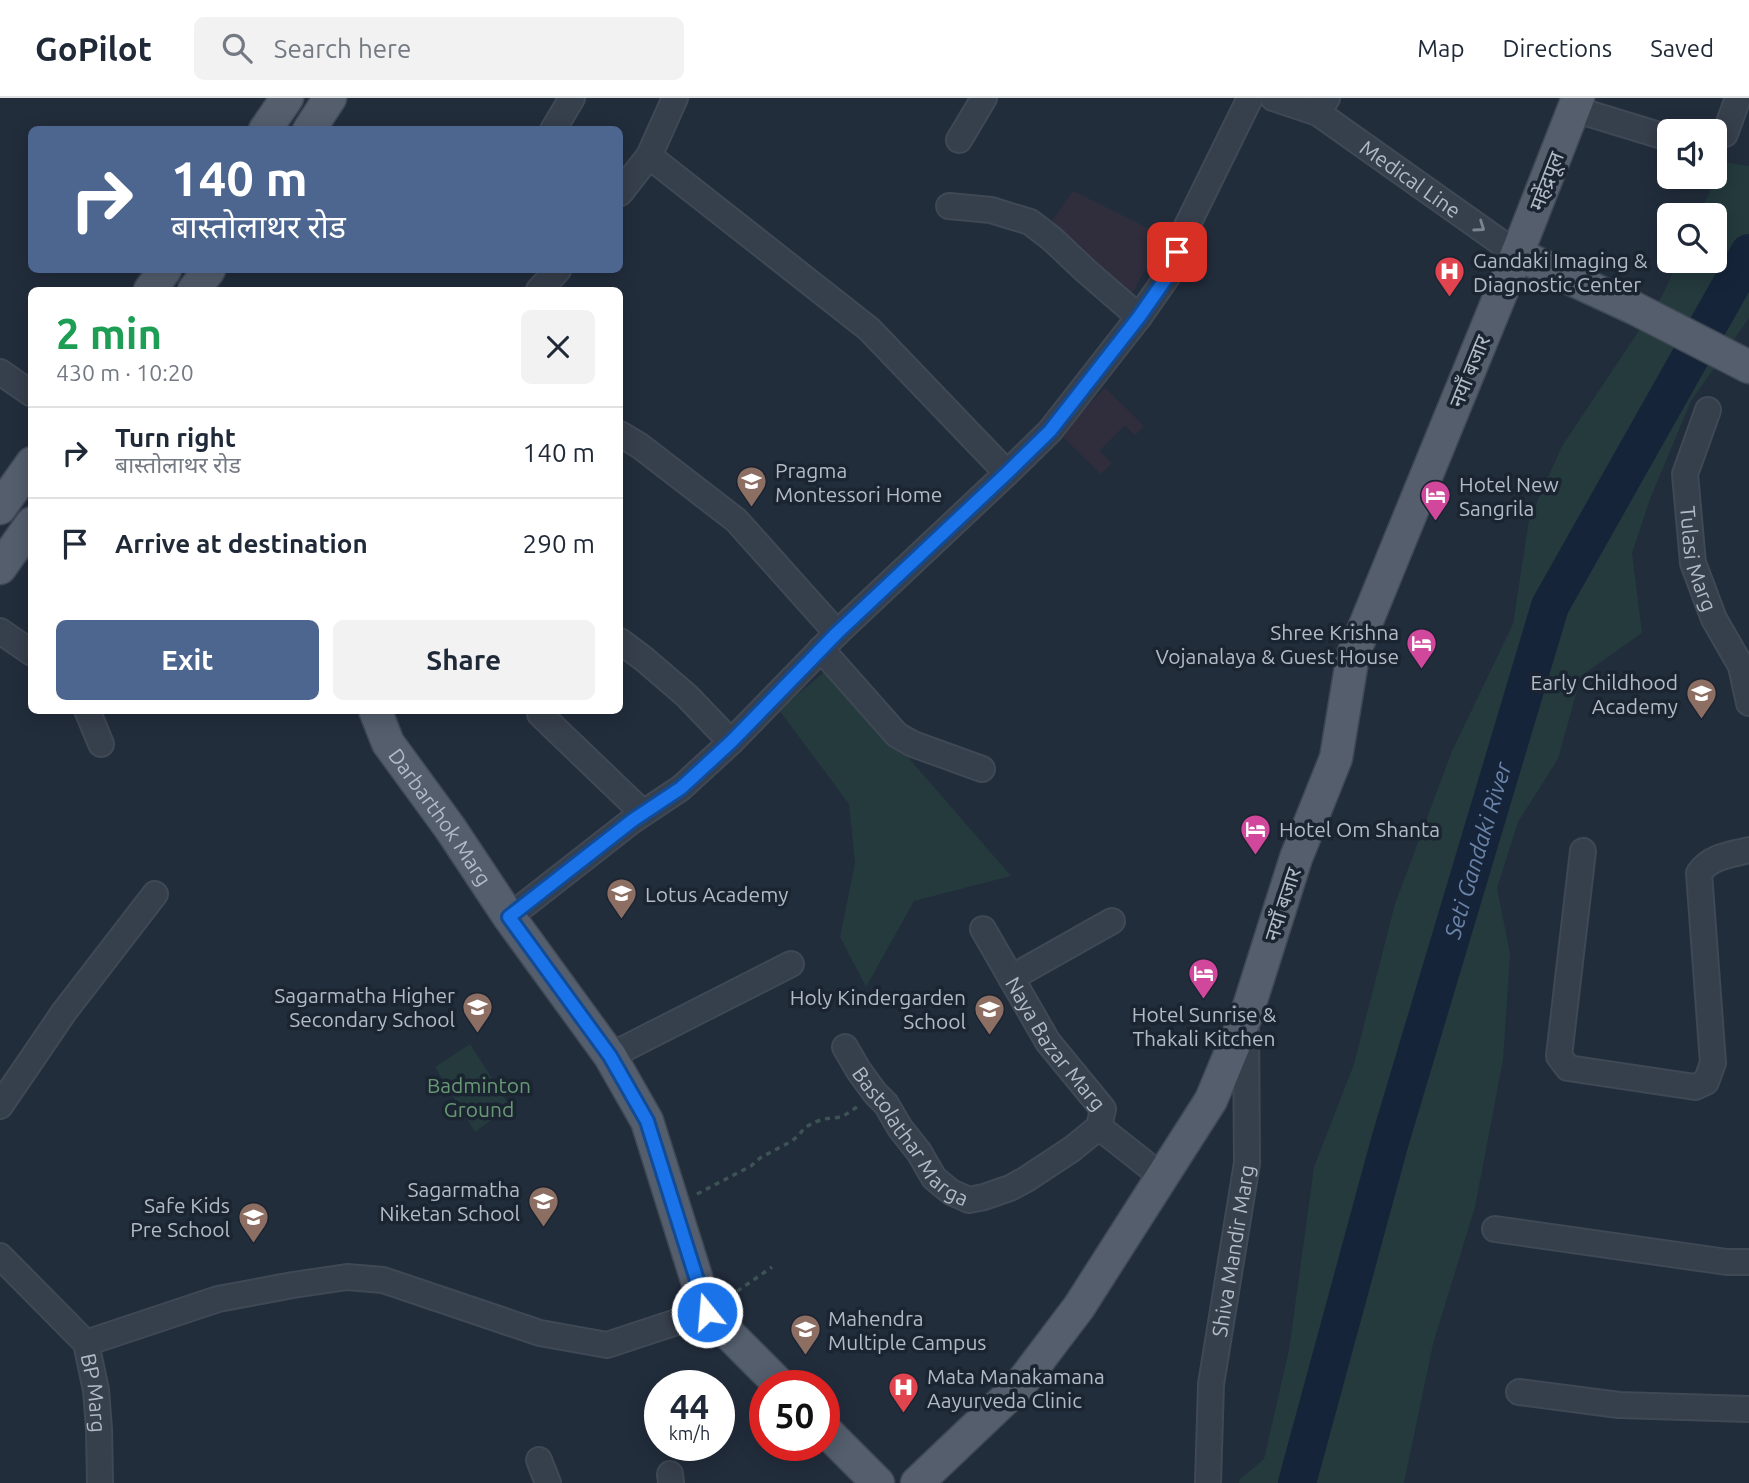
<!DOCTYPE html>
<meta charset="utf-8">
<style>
:root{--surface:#fff;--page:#f2f2f3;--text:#1f2937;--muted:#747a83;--line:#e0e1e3;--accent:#4d668f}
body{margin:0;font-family:Ubuntu,"Noto Sans Devanagari",sans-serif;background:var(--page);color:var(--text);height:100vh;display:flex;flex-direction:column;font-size:26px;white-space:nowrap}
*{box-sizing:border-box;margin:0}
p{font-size:23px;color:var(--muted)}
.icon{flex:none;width:38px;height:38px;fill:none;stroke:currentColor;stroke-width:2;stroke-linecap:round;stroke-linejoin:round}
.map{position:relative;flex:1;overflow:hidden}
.drawer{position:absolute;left:28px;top:189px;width:595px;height:427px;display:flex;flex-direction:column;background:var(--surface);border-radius:10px;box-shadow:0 4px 18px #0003}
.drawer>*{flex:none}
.guide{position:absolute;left:28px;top:28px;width:595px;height:147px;border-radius:10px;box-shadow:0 4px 18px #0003;background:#4d668f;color:#fff;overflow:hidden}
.controls{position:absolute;left:1657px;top:21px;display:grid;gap:14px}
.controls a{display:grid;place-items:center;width:70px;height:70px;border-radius:10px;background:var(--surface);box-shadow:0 4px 18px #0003;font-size:35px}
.speed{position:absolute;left:644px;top:1272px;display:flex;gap:14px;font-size:35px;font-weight:700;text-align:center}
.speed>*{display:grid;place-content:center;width:91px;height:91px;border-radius:50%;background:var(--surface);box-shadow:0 4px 18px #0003;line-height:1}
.speed small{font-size:18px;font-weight:400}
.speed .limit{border:10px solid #d22;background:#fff;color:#111}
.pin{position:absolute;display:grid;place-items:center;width:60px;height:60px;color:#fff;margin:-30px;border-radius:14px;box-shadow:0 4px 10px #0006}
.me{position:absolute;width:77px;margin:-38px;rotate:343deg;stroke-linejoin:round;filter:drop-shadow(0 0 5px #0008)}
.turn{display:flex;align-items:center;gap:24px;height:147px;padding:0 28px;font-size:32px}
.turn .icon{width:91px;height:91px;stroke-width:2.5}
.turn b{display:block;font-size:49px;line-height:60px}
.round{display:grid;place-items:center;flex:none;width:74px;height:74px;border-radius:10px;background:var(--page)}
.head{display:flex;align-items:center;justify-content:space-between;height:119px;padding:0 28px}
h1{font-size:42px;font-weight:600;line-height:52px;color:#1e9e55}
.action{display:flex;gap:14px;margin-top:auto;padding:14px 28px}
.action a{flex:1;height:80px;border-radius:10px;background:var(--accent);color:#fff;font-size:28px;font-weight:600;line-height:80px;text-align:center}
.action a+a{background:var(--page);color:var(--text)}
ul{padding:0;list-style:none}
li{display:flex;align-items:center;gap:21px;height:91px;padding:0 28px;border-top:2px solid var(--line)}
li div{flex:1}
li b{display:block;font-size:26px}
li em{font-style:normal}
header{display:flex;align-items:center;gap:42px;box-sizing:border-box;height:98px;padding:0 35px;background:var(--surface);border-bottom:2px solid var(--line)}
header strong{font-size:33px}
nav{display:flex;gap:38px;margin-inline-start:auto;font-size:24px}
.search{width:490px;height:63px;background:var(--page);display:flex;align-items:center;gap:18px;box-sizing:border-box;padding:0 24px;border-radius:10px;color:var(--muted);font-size:26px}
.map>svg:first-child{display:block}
</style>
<header>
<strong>GoPilot</strong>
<div class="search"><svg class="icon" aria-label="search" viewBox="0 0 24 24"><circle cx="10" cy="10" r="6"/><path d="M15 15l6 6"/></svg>Search here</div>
<nav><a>Map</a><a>Directions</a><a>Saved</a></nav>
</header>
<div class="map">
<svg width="1749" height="1385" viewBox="0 0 1749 1385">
<rect width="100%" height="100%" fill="#222d3c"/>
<path fill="#302e3d" d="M1073,93L1164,138L1130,199L1047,130Z
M1105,290L1144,328L1135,337L1125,327L1099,353L1112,365L1101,376L1060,336Z"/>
<path fill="#243a3d" d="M1723,64L1749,68V220L1691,303L1650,401L1632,455L1642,535L1581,578L1558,661L1518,724L1497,790L1510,856L1503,962L1475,1109L1433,1246L1404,1385H1239L1240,1381L1264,1361L1289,1252L1314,1069L1354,966L1395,806L1452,653L1513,526L1529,422L1562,348L1662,198L1678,163H1715V117H1699Z
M830,569L1011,778L914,803L866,889L840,839L855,765L849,706L779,612Z
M470,946L510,1008L475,1034L435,969Z"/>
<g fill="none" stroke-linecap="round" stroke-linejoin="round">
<path stroke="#16243a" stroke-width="38" id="s1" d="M1297,1385L1390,1043L1550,508L1749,155"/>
<defs>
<g id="minor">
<path d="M1273,0L1318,15"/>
<path id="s2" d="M1327,0L1318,15L1517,156"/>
<path d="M1574,11L1659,37L1670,39"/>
<path d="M553,32L572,0"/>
<path d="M1715,38L1725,36L1738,0"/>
<path d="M959,42L984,0"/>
<path d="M649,58L869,231L1007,375"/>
<path d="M620,95L649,58L675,0"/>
<path d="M949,108L991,112L1030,124L1051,140L1086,173L1139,219"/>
<path d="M539,192L558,172"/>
<path d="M0,274L32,296"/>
<path id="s3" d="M1708,312L1685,376L1693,465L1714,521L1741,568L1749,605"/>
<path d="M620,336L640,348L736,422L837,535"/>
<path d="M0,533L32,555"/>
<path d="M620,543L644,561L687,598L731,644"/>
<path d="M821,551L897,637L913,646L982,671"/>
<path d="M87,612L101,646"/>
<path d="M540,616L643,715"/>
<path d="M1583,753L1559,958L1568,970L1695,989L1706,984L1713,965L1699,775C1711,758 1730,757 1749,752"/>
<path d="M509,819L633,722L681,690L731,644L837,535L1007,375L1050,333L1139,219L1169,176L1185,132L1250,0"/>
<path id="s4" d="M983,831L1048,944L1103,1011L1099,1029L1161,1078"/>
<path d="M1011,880L1112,823"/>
<path id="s5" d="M845,949L859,973L875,995L886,1006L900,1030L919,1054L934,1080L951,1094L969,1102L984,1099L1010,1090L1025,1082L1072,1051L1099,1029"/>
<path d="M610,958L791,866"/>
<path d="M0,1008L64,914L155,796"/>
<path d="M1495,1131L1727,1164H1749"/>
<path id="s6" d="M0,1158L86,1245L96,1292L99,1331L100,1385"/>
<path d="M86,1245L218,1201L293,1187L347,1179L383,1182L540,1235L607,1247L707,1214"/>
<path d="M1519,1294L1619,1307L1749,1311"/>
<path d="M539,1362L548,1385"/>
<path d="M670,1376L671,1385"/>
<path id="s7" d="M1208,1385L1211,1286L1247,1065L1246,926"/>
</g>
<g id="major">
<path d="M265,32L287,0"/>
<path d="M309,32L330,0"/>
<path d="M1517,156L1634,210L1749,269"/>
<path d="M150,192L165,172"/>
<path d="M194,192L209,172"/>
<path d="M0,410L32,365"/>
<path d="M0,470L32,425"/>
<path id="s8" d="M375,612L388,645L450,730L509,819L610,958L647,1023L707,1214L781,1288"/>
<path d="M824,1331L878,1385"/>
<path d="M917,1385L1020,1287L1079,1209L1211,1002L1246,918L1296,760L1336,660L1353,557L1517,156L1578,0"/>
</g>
</defs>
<use href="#minor" stroke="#3f4855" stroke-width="28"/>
<use href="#major" stroke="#3f4855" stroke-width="35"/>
<path stroke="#3d5355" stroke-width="3.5" stroke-dasharray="5 5" stroke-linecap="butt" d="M697,1096L751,1068L760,1060L792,1043L800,1036L804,1030L815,1024L824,1021L842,1019L857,1009
M729,1199L772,1169"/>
<use href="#minor" stroke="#363f4c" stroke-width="24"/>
<use href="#major" stroke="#545e6d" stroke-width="32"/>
</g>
<defs><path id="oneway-chevron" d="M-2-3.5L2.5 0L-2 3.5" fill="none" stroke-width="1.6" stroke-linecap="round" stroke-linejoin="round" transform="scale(1.75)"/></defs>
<use stroke="#7a8390" href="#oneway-chevron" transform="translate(1480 129) rotate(35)"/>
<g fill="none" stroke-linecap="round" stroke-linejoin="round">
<defs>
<path id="route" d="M707,1214L647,1023L610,958L509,819L633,722L681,690L731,644L837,535L1007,375L1050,333L1139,219L1169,176L1177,154"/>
</defs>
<use href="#route" stroke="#114b97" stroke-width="18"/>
<use href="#route" stroke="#1a73e8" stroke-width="12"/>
</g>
<defs>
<symbol id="hospital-pin" viewBox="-11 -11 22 30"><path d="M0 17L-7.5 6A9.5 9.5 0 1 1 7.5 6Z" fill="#e0444e" stroke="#1b2431"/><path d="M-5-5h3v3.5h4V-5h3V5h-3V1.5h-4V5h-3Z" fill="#fff"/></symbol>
<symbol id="school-pin" viewBox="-11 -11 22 30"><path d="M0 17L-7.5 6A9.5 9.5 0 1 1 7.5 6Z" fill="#8d6e63" stroke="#1b2431"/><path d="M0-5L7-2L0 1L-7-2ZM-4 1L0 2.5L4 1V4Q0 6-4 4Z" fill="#fff"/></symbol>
<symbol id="hotel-pin" viewBox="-11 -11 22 30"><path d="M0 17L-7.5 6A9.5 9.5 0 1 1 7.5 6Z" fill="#d1479c" stroke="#1b2431"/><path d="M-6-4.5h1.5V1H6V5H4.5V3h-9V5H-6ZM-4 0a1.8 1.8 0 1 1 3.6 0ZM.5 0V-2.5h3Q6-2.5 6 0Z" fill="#fff"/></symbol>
<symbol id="university-pin" viewBox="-11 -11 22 30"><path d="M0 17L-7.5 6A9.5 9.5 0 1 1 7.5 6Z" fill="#8d6e63" stroke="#1b2431"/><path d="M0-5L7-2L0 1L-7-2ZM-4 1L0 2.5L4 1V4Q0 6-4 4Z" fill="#fff"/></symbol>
</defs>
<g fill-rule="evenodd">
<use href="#hospital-pin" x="1432" y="156" width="35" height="47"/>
<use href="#school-pin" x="734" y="366" width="35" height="47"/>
<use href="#hotel-pin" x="1418" y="380" width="35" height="47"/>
<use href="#hotel-pin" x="1404" y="528" width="35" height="47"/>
<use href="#school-pin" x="1684" y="578" width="35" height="47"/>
<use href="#hotel-pin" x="1238" y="714" width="35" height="47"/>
<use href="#school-pin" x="604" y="778" width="35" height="47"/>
<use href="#hotel-pin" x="1186" y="858" width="35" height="47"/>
<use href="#university-pin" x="460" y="892" width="35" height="47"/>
<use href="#school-pin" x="972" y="894" width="35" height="47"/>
<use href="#school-pin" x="526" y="1086" width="35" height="47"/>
<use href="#school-pin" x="236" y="1102" width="35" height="47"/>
<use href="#university-pin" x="788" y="1214" width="35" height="47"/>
<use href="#hospital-pin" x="886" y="1272" width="35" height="47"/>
</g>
<g text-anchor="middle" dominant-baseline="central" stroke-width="7" stroke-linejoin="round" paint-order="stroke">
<g font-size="21" fill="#b2bac8" stroke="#1b2431">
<text stroke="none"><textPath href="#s2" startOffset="131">Medical Line</textPath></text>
<text transform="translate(1546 83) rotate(-69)">महेंद्रपूल</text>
<text transform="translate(1469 273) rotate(-68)">नयाँ बजार</text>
<text stroke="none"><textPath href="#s3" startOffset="154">Tulasi Marg</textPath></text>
<text stroke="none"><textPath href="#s8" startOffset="126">Darbarthok Marg</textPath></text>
<text transform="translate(1282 806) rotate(-72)">नयाँ बजार</text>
<text stroke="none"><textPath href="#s4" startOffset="136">Naya Bazar Marg</textPath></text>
<text stroke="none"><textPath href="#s5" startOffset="112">Bastolathar Marga</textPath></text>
<text stroke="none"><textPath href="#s7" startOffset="234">Shiva Mandir Marg</textPath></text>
<text stroke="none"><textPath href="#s6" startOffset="173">BP Marg</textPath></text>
</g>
<g font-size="21" fill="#b2bac8" stroke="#1b2431" text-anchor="start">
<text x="1473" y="162">Gandaki Imaging &amp;<tspan x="1473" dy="24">Diagnostic Center</tspan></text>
<text x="775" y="372">Pragma<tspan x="775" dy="24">Montessori Home</tspan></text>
<text x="1459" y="386">Hotel New<tspan x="1459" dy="24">Sangrila</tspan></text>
<text x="1399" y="534" text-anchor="end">Shree Krishna<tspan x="1399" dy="24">Vojanalaya &amp; Guest House</tspan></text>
<text x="1678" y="584" text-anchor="end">Early Childhood<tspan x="1678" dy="24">Academy</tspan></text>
<text x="1279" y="731">Hotel Om Shanta</text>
<text x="645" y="796">Lotus Academy</text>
<text x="455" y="897" text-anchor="end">Sagarmatha Higher<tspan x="455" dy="24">Secondary School</tspan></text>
<text x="966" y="899" text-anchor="end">Holy Kindergarden<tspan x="966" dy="24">School</tspan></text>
<text x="1204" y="916" text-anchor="middle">Hotel Sunrise &amp;<tspan x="1204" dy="24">Thakali Kitchen</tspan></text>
<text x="520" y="1091" text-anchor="end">Sagarmatha<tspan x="520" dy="24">Niketan School</tspan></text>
<text x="230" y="1107" text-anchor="end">Safe Kids<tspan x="230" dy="24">Pre School</tspan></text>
<text x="828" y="1220">Mahendra<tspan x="828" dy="24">Multiple Campus</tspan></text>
<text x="927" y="1278">Mata Manakamana<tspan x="927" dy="24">Aayurveda Clinic</tspan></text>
</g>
<g font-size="21" fill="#689974" stroke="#1b2431">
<text x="479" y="987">Badminton<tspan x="479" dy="24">Ground</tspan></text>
</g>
<g font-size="23" font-style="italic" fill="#6a84a8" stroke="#1b2431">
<text stroke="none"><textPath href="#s1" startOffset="658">Seti Gandaki River</textPath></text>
</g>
</g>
</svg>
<div class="controls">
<a><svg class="icon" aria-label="sound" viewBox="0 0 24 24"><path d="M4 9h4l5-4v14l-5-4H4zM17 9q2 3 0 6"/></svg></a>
<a><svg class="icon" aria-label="search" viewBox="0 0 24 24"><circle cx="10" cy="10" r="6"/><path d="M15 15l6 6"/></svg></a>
</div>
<div class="speed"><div>44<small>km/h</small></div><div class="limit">50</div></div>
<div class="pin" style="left:1177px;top:154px;background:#d93025"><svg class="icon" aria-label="arrive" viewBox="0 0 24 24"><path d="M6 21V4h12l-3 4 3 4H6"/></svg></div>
<svg class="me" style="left:707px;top:1214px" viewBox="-20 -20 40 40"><circle r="17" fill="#1a73e8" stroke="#fff" stroke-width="3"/><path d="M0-11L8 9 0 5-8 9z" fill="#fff"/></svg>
<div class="guide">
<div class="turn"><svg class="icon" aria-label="right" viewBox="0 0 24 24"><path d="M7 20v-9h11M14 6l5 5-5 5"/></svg><div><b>140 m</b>बास्तोलाथर रोड</div></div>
</div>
<section class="drawer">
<div class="head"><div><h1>2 min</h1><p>430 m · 10:20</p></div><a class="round"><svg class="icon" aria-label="close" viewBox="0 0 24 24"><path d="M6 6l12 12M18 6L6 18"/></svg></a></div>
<ul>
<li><svg class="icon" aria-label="right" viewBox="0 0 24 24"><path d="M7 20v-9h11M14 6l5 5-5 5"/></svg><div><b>Turn right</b><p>बास्तोलाथर रोड</p></div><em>140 m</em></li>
<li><svg class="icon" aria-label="arrive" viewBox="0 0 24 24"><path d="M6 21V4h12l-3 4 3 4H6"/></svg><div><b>Arrive at destination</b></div><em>290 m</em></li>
</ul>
<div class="action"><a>Exit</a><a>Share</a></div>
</section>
</div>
